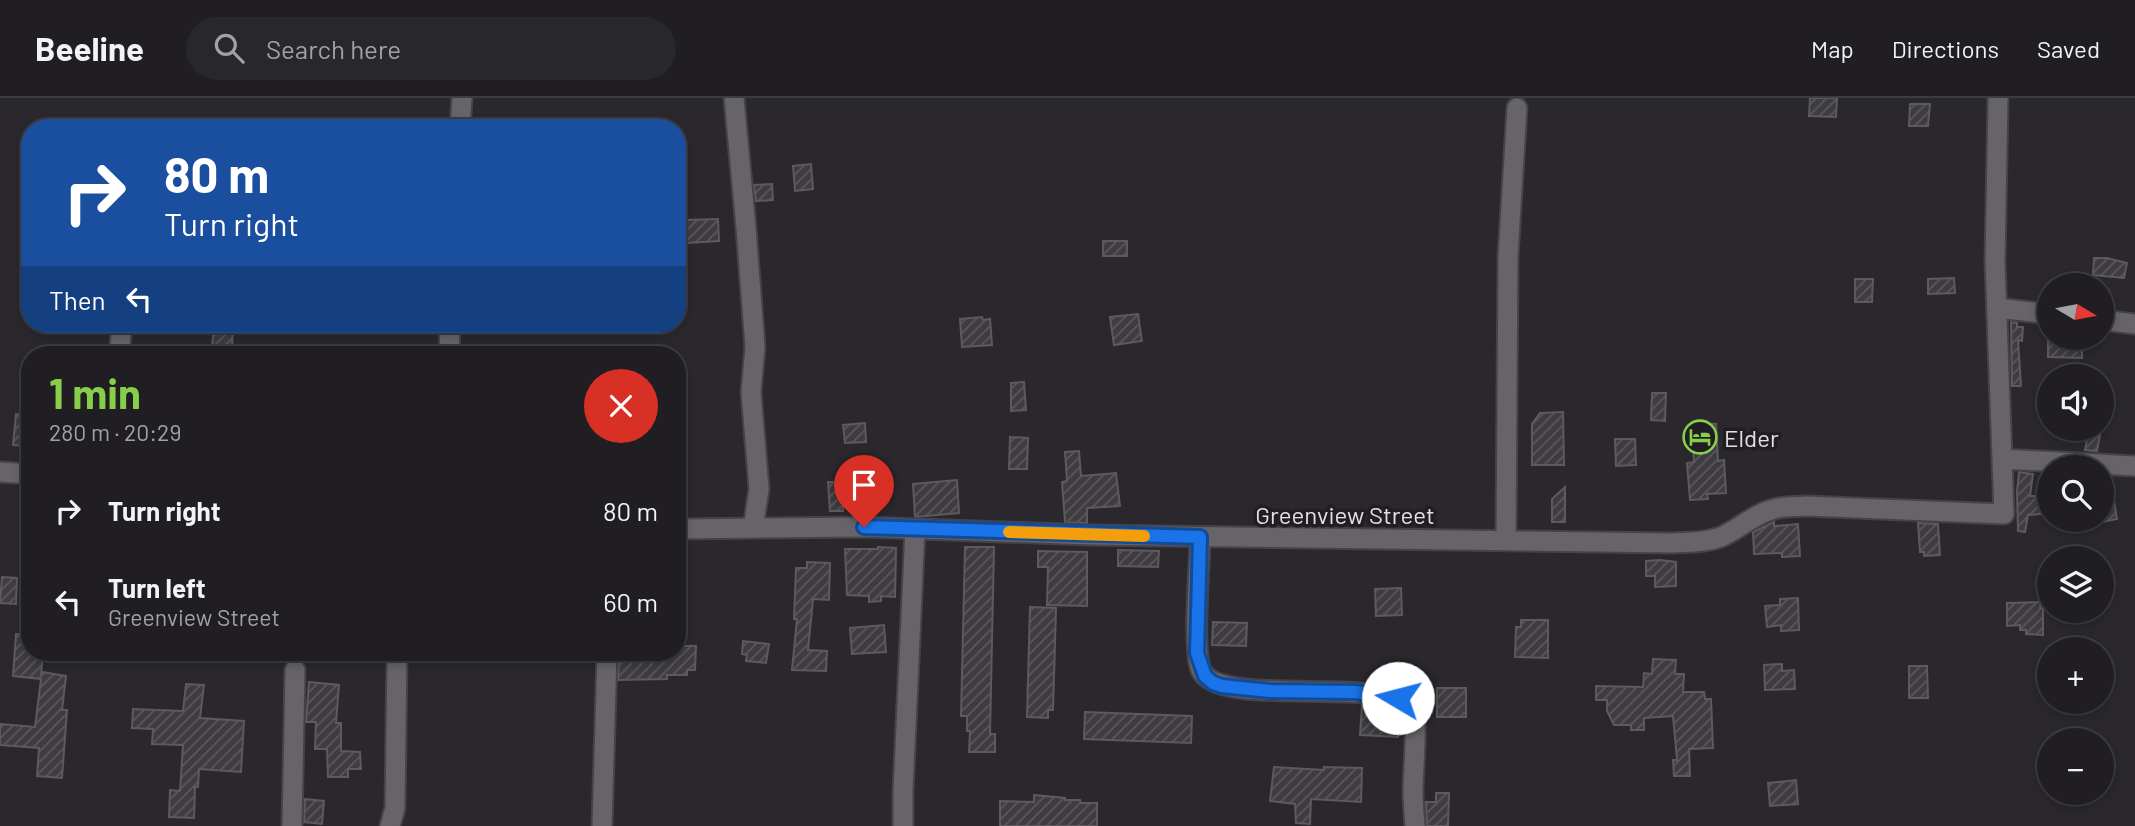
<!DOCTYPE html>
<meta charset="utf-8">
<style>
:root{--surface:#201e22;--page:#28272a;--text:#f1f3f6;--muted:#a2a2a5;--line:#3d3c40;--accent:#87cf4a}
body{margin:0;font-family:Barlow,sans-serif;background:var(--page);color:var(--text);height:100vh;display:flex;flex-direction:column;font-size:26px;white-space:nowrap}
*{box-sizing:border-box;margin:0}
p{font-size:23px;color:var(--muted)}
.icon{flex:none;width:38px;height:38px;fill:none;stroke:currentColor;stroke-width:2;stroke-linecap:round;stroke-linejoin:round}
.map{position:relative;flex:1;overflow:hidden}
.sheet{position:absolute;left:21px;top:248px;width:665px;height:315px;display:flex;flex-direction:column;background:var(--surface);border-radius:28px;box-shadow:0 4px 10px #0003,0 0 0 2px var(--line)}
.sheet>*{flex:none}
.guide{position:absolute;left:21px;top:21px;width:665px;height:214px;border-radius:28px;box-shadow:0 4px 10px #0003,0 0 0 2px var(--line);background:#1a4fa0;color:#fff;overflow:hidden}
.needle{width:46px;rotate:100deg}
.fabs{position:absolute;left:2037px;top:175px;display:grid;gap:14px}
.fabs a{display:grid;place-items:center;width:77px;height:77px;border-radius:50%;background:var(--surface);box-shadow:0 4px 10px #0003,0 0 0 2px var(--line);font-size:35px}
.pin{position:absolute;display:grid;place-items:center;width:60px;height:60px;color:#fff;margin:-72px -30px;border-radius:50% 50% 50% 0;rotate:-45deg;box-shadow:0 0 7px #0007}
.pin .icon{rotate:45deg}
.me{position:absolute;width:77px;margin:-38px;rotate:278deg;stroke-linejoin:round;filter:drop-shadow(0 0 5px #0008)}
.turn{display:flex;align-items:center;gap:24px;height:147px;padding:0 28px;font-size:32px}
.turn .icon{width:91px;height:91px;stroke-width:2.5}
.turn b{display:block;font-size:49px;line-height:60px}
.then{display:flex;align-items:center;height:66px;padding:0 28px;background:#0003;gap:14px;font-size:26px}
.round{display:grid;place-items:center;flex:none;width:74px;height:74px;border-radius:37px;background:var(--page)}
.head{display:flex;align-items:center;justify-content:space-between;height:119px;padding:0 28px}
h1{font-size:42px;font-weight:700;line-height:52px;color:var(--accent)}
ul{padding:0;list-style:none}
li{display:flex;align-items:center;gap:21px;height:91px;padding:0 28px}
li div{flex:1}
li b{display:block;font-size:26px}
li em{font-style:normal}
header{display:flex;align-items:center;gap:42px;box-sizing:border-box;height:98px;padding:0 35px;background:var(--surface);border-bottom:2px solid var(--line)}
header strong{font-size:33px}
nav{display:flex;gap:38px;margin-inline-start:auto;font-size:24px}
.search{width:490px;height:63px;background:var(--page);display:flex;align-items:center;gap:18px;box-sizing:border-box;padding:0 24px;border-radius:38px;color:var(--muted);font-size:26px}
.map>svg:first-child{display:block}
</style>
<header>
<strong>Beeline</strong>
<div class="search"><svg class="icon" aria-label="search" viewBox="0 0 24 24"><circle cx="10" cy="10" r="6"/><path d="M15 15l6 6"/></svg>Search here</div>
<nav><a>Map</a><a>Directions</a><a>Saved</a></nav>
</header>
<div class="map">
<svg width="2135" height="728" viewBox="0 0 2135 728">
<defs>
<pattern id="building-hatch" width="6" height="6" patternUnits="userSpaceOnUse" patternTransform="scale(1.75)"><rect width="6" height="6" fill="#3f3c41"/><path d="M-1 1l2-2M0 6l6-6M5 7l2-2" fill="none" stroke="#5a585c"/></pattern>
</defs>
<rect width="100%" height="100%" fill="#2b282d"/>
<path fill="url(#building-hatch)" stroke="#5c595f" stroke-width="2" d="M1810,0H1837L1836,19L1809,18Z
M1910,6H1930L1928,28H1909Z
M811,66L813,91L795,93L793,68Z
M772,86L773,102L756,103L754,87Z
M718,121L719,143L687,145L686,122Z
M1103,143H1127V158H1103Z
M2094,160H2107L2127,165L2124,180L2093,177Z
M1954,180L1955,195L1928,196V181Z
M1855,181H1873L1872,204H1855Z
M1138,216L1142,243L1114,247L1110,219Z
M982,219L983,222L990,221L992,247L962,249L960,221Z
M2011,224L2017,225V229H2023L2022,243L2018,242L2021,288H2012Z
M214,226H233L232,252L212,251Z
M2048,240H2082V260L2048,259Z
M1024,284L1026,312L1011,313V285Z
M1652,295H1666L1665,323L1651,322Z
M1563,314L1564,367H1532V326L1540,315Z
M16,316L30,318V348L13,347Z
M865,325L866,344L845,345L843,327Z
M1692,325L1716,326L1718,363L1724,362L1726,395L1707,396L1708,401L1690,402L1687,365L1694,364Z
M2089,331H2101L2097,353L2085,352Z
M1010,339L1028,340L1027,371H1009Z
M1615,341H1635L1636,367L1616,368Z
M1079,353L1081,378L1116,375L1120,408L1087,410V425L1065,424L1062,384L1067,383L1065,354Z
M850,368L873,369L871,410L843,408V413H830L828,384H849Z
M2019,374L2033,376L2030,398H2040V416L2028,417L2025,434L2018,433L2017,394Z
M2102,379H2110L2117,421L2102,424Z
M957,382L959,415L915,419L913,386Z
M1565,389V424H1552V401Z
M1774,424V428L1798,426L1800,458L1782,459V455L1754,456L1753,434Z
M1918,425L1938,426L1940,457L1924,458V454H1920Z
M878,449L896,450L895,499L881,498V503L869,504V498L847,497L845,451H878Z
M965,449H994L990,636H995V654H969L970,633H967V618H961Z
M1118,452L1159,453L1158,469L1118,468Z
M1038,453L1087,454V508L1047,507L1048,469H1038Z
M1660,462L1676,464V488L1655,489V478H1646V463Z
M807,464L830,465L829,502L813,501L808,552L827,553L826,573L792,572L797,521H794L796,470H807Z
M2,479L17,480L16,506L0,505Z
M1401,490L1402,517L1376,518L1375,491Z
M1798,500L1799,532L1781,533V527L1767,529L1765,508L1780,507V501Z
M2041,504L2040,510H2043V537L2026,536V532H2020V527L2007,528V505Z
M1030,509L1056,510L1053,612H1048V620L1027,619Z
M1521,522H1548V560L1515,559L1516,529H1521Z
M1213,524L1247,525L1246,548L1212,547Z
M884,527L886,554L852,556L850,530Z
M16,536L30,537V555H43L41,577L42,574L66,578L62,612H67L62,680L37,678L39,650L0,647V626L35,629L41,581L13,578Z
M743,543L769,546L766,565L746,563L747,557L742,556Z
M677,548H696L695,572H687V577H667V581L618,582L619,555H677Z
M1653,561L1676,562L1675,576H1684L1683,594H1704L1705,601H1711L1713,650L1689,651L1690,678H1674L1673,662H1677L1673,618L1644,620V632H1631V627H1614L1607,613V602H1596V588L1643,589L1644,575L1652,576Z
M1782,566V573L1794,572L1795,591L1765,592L1764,567Z
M1909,568H1927L1928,600H1909Z
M309,584L339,587L336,625H341V653L360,654L361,671H348V679H328L327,651H315L316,624H306Z
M186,586L204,587L200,620L244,623L241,674L199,671L198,689H195L194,720L169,719L170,692L180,693L183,647L152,646L153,631L132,630L133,611L183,613Z
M1437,590H1466V619H1437Z
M1362,607L1394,612L1399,616L1398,639L1360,637Z
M1085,614L1192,618L1191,645L1084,641Z
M1274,669L1324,672V669L1362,670L1361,704L1311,701L1310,726L1296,725L1295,706L1270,703Z
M1796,682L1798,706L1770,708L1768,685Z
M1436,695H1449L1448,728H1427L1426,704H1436Z
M1034,697L1065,700V702H1080L1081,705H1097V728H1000V703L1034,704Z
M305,701L324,703L322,726L304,724Z"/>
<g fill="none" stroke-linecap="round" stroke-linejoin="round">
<defs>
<path id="minor" d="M734,0L746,130L755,249L751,294L759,391L753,430
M460,30L462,0
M1997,210L2049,216
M2102,222L2135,226
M119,257L122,226
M449,257L450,226
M2002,361L2135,368
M0,374L30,376
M677,431L864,429L1091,437L1672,445C1688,444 1705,445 1721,439C1739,431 1754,416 1774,411C1784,408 1796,409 1806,408L2004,416L1995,164L1998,0
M1200,439C1200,468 1192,549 1201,572C1218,612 1395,576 1413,611C1418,622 1413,676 1413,691C1413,703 1414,716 1415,728
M1506,442L1508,158L1517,10
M292,728L295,572
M390,728L395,710L397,555
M602,728L607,555
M903,728V693L915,431"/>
</defs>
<use href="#minor" stroke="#454346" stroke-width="23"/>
<use href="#minor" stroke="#666369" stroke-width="19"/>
</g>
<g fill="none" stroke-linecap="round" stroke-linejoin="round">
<defs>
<path id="route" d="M864,429L1200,439L1197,555L1205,578L1213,585L1222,588L1270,593L1355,594L1398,600"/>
</defs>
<use href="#route" stroke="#114b97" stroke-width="18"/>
<use href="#route" stroke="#1a73e8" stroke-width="12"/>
<path stroke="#f59e0b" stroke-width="12" d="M1009,434L1144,438"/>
</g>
<defs>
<symbol id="hotel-ring" viewBox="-11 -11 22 22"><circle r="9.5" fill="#211e23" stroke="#87cf4a" stroke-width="1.5"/><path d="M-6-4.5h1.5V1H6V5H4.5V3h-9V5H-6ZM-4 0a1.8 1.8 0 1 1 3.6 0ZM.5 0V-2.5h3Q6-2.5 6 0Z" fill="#87cf4a"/></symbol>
</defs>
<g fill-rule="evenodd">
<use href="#hotel-ring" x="1681" y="320" width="38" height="38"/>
</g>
<g text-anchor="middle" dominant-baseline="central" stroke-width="7" stroke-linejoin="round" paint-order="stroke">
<g font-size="24" fill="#e2e0e3" stroke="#211e23" text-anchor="start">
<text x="1724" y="339">Elder</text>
</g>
<g font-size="24" fill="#e2e0e3" stroke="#211e23">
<text x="1345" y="416">Greenview Street</text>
</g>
</g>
</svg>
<div class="fabs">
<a><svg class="needle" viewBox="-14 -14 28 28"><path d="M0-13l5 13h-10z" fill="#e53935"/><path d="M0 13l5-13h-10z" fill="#a2a2a5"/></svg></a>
<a><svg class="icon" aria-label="sound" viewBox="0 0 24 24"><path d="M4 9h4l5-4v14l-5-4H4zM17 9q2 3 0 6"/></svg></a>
<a><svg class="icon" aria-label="search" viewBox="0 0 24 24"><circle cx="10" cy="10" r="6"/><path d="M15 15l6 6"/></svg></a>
<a><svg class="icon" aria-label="layers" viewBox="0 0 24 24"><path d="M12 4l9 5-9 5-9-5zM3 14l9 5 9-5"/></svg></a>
<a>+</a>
<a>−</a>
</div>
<div class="pin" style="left:864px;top:429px;background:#d93025"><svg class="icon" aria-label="arrive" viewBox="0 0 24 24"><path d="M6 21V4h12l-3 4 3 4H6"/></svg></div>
<svg class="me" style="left:1398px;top:600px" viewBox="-20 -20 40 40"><circle r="19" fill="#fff"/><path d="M0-13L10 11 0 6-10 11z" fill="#1a73e8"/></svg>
<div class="guide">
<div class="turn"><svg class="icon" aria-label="right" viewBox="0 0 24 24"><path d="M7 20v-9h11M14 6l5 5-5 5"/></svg><div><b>80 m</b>Turn right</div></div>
<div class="then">Then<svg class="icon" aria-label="left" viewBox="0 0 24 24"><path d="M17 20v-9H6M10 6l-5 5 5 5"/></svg></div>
</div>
<section class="sheet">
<div class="head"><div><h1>1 min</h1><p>280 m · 20:29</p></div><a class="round" style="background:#d93025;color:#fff"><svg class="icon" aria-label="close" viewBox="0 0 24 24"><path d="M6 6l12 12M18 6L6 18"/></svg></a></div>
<ul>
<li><svg class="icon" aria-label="right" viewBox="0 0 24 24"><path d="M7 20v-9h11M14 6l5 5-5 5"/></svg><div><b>Turn right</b></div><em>80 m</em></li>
<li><svg class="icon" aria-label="left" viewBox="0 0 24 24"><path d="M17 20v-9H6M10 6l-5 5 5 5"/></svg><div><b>Turn left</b><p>Greenview Street</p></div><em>60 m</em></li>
</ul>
</section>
</div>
